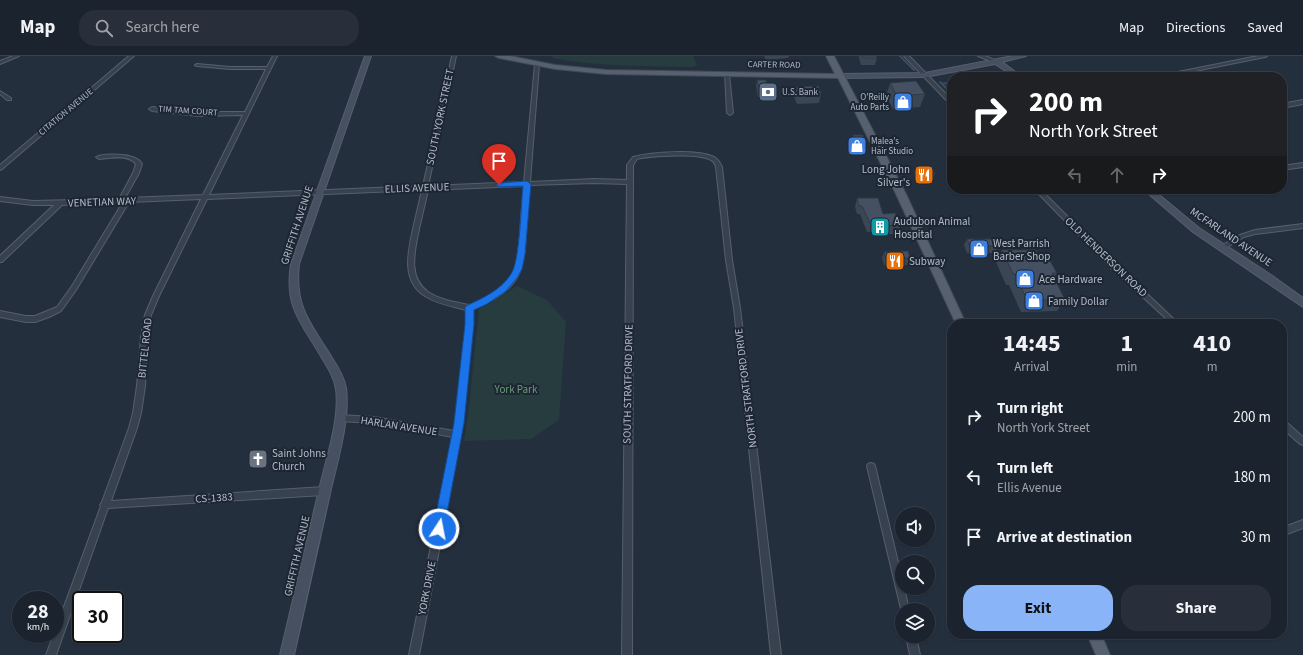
<!DOCTYPE html>
<style>
:root{--surface:#1b232e;--page:#282f3a;--text:#f1f3f6;--muted:#a0a4aa;--line:#39404a;--accent:#8ab4f8}
body{margin:0;font-family:"Source Sans 3",sans-serif;background:var(--page);color:var(--text);height:100vh;display:flex;flex-direction:column;font-size:15px;white-space:nowrap}
*{box-sizing:border-box;margin:0}
p{font-size:13px;color:var(--muted)}
.icon{flex:none;width:22px;height:22px;fill:none;stroke:currentColor;stroke-width:2;stroke-linecap:round;stroke-linejoin:round}
.map{position:relative;flex:1;overflow:hidden}
.side{position:absolute;left:947px;top:263px;width:340px;height:320px;display:flex;flex-direction:column;background:var(--surface);border-radius:16px;box-shadow:0 1px 3px #0004,0 0 0 1px var(--line)}
.side>*{flex:none}
.top-card{position:absolute;left:947px;top:16px;width:340px;height:122px;border-radius:16px;box-shadow:0 1px 3px #0004,0 0 0 1px var(--line);background:#202124;color:#fff;overflow:hidden}
.fabs{position:absolute;left:895px;top:451px;display:grid;gap:8px}
.fabs a{display:grid;place-items:center;width:40px;height:40px;border-radius:50%;background:var(--surface);box-shadow:0 1px 3px #0004,0 0 0 1px var(--line);font-size:20px}
.speed{position:absolute;left:12px;top:535px;display:flex;gap:8px;font-size:20px;font-weight:700;text-align:center}
.speed>*{display:grid;place-content:center;width:52px;height:52px;border-radius:50%;background:var(--surface);box-shadow:0 1px 3px #0004,0 0 0 1px var(--line);line-height:1}
.speed small{font-size:10px;font-weight:400}
.speed .limit{border:2px solid #111;border-radius:6px;background:#fff;color:#111}
.pin{position:absolute;display:grid;place-items:center;width:34px;height:34px;color:#fff;margin:-41px -17px;border-radius:50% 50% 50% 0;rotate:-45deg;box-shadow:0 0 4px #0007}
.pin .icon{rotate:45deg}
.me{position:absolute;width:44px;margin:-22px;rotate:11deg;stroke-linejoin:round;filter:drop-shadow(0 0 3px #0008)}
.turn{display:flex;align-items:center;gap:14px;height:84px;padding:0 16px;font-size:18px}
.turn .icon{width:52px;height:52px;stroke-width:2.5}
.turn b{display:block;font-size:28px;line-height:34px}
.lanes{display:flex;align-items:center;height:38px;padding:0 16px;background:#0003;justify-content:center;gap:20px;direction:ltr}
.lanes .off{opacity:.35}
.eta{display:flex;justify-content:space-evenly;align-items:center;height:68px;text-align:center}
.eta b{font-size:24px;font-weight:700;line-height:28px}
.cta{display:flex;gap:8px;margin-top:auto;padding:8px 16px}
.cta a{flex:1;height:46px;border-radius:16px;background:var(--accent);color:#111;font-size:16px;font-weight:700;line-height:46px;text-align:center}
.cta a+a{background:var(--page);color:var(--text)}
ul{padding:0;list-style:none}
li{display:flex;align-items:center;gap:12px;height:60px;padding:0 16px}
li div{flex:1}
li b{display:block;font-size:15px}
li em{font-style:normal}
header{display:flex;align-items:center;gap:24px;box-sizing:border-box;height:56px;padding:0 20px;background:var(--surface);border-bottom:1px solid var(--line)}
header strong{font-size:19px}
nav{display:flex;gap:22px;margin-inline-start:auto;font-size:14px}
.search{width:280px;height:36px;background:var(--page);display:flex;align-items:center;gap:10px;box-sizing:border-box;padding:0 14px;border-radius:16px;color:var(--muted);font-size:15px}
.map>svg:first-child{display:block}
</style>
<header>
<strong>Map</strong>
<div class="search"><svg class="icon" aria-label="search" viewBox="0 0 24 24"><circle cx="10" cy="10" r="6"/><path d="M15 15l6 6"/></svg>Search here</div>
<nav><a>Map</a><a>Directions</a><a>Saved</a></nav>
</header>
<div class="map">
<svg width="1303" height="599" viewBox="0 0 1303 599">
<rect width="100%" height="100%" fill="#242f3e"/>
<path fill="#263c3f" d="M553,0H693L697,9L693,11C646,10 599,11 552,2Z
M517,230L547,244L566,266L559,364L531,383L464,385L468,360L479,253L494,245Z"/>
<g fill="none" stroke-linecap="round" stroke-linejoin="round">
<path stroke="#394c67" stroke-width="2" d="M900,0L914,14
M999,18L1002,21
M940,26L947,33
M942,28L952,26"/>
<defs>
<path id="street" d="M13,0H19L0,8V5Z
M129,0H134L2,113L0,114V109Z
M273,0H277L209,139L423,130L452,0H456L428,130L524,126L535,8L537,7L539,8L530,126L594,123L627,124V109L633,101C652,96 697,93 714,101C718,103 720,107 722,111L732,204L740,252L781,599H771L734,252L726,204L716,111C715,108 714,105 711,104C697,97 656,100 641,102L637,103L633,109L632,599H622L627,128L594,127L530,129C528,146 527,163 526,179C525,190 525,202 521,213C514,234 492,246 472,253L473,268L461,379L419,599H409L453,381L374,367L340,365L337,364L336,362L337,360L340,359L374,361L454,375L467,268L466,254C452,250 437,248 425,240C401,225 408,196 413,173C416,160 419,147 422,134L207,143L159,240L151,259L147,281L145,330L141,357L137,372L111,445L324,431L327,432L328,435L327,438L324,439L108,452L56,599H46L54,578H55V575L101,450L100,449L102,446L129,372L133,357L137,330L141,281L145,259L153,240L201,143L129,146L76,234L61,255L49,261L35,266H26L0,261V255L26,260H35L57,251L72,230L123,146L62,149L2,206H0V200L54,149H33L0,145V141L33,145L119,143L133,117L136,108C128,98 110,102 99,103L96,101C103,97 127,98 135,102C138,103 140,105 142,108L139,117L125,142L203,139L243,59L199,60L152,55L149,53L152,51L199,56H245L266,13H230L197,10L195,9L197,8L230,11H267ZM524,130C522,146 521,162 520,179C518,191 519,206 513,218C504,234 485,244 469,249C455,246 440,244 428,236C407,221 415,194 419,173C422,160 425,147 428,134Z
M904,0H909L952,44V49L950,48Z
M978,0H985L997,5L993,6Z
M1258,0H1267L1265,1L1165,21H1156L1158,20Z
M725,17L729,18L733,57L730,59L727,57Z
M0,35L11,42V44H7L0,38Z
M1303,44V48L1282,52V48Z
M1303,107V111L1282,114V110Z
M1034,133H1040L1110,203L1179,268H1172L1106,207Z
M1303,168V172L1255,178L1244,181L1224,193H1222L1219,191L1240,179L1255,174Z
M1282,364L1285,365L1303,381V389L1300,388L1282,372Z
M871,407L874,408L875,410L902,523V532H904L909,554H902V557L867,410L868,408Z
M1303,464V472L1282,480V472Z
M906,580H916L920,599H910Z"/>
<path id="secondary" d="M365,0H371L299,208C294,251 311,268 332,302C338,311 344,321 346,332C350,363 338,403 331,433C318,489 306,544 294,599H280C293,544 306,489 319,434C326,403 340,364 336,333C334,321 328,312 322,302C302,267 284,252 291,208Z
M1013,0H1026L1002,6L1022,21H1015L995,8L925,21L841,22L838,20L841,18L925,17Z
M1143,133H1152L1199,172L1271,219L1303,242V251L1193,176Z"/>
<path id="primary" d="M495,0H510L555,9L606,14L835,18L826,0H834L906,138L966,268H956L896,138L838,22L606,18L555,13L499,2Z
M1087,578H1101L1110,599H1096Z"/>
</defs>
<use href="#street" stroke="#565f6c" stroke-width="2"/>
<use href="#secondary" stroke="#565f6c" stroke-width="2"/>
<use href="#primary" stroke="#414a57" stroke-width="2"/>
<use href="#street" fill="#38414e" fill-rule="evenodd"/>
<use href="#secondary" fill="#465061" fill-rule="evenodd"/>
<use href="#primary" fill="#56606e" fill-rule="evenodd"/>
</g>
<path fill="#3b4654" d="M764,0H789L788,2L766,4Z
M859,0H876L877,2L875,9H861L859,2Z
M757,24L768,35L767,41H758L756,30Z
M890,27L925,38L920,51L893,53L886,40Z
M796,31L821,37L819,47L797,48L794,41Z
M853,79L865,88L864,94H853L851,85Z
M916,111L935,118L932,124H916L914,117Z
M857,142L901,169L897,178H882L881,175L867,176L860,158H857L855,151Z
M967,183L998,190L995,197H967L964,189Z
M1002,194L1041,205L1057,217L1054,222L1065,244L1057,255L1021,256L1009,229H1006L996,206Z
M884,196L910,202L907,209H884L882,202Z"/>
<path fill="#455162" stroke="#303945" d="M862,0H876L877,2H863Z
M757,24H766L768,35H759Z
M916,25L925,38L897,40L890,27Z
M818,30L821,37L799,39L796,31Z
M853,79H863L865,88H855Z
M916,111H932L935,118H919Z
M857,142H878L883,158L895,157L901,169L885,170L884,166L870,167L862,150H859Z
M967,183H995L998,190H970Z
M1002,194H1036L1041,205H1050L1057,217H1052L1065,244H1027L1015,218H1013Z
M908,195L910,202H886L884,196Z"/>
<path fill="#1a73e8" stroke="#114b97" d="M527,125L531,128L525,198L522,213L517,222L506,235L487,248L474,254V268L464,367L444,473L443,476L439,478L435,476L433,473L454,367L465,268V252L466,250C483,242 501,234 511,218C520,205 521,149 523,130L499,131L495,129L499,127Z"/>
<defs>
<symbol id="bank-square" viewBox="-11 -11 22 22"><rect x="-9" y="-9" width="18" height="18" rx="4" fill="#5c6f8a" stroke="#1d2633"/><path d="M-6-4H6V4H-6ZM0-2.3a2.3 2.3 0 1 0 0 4.6a2.3 2.3 0 1 0 0-4.6Z" fill="#fff"/></symbol>
<symbol id="shop-square" viewBox="-11 -11 22 22"><rect x="-9" y="-9" width="18" height="18" rx="4" fill="#3f7fe0" stroke="#1d2633"/><path d="M-5-2.5h2.3a2.7 3.5 0 0 1 5.4 0H5L5.5 6h-11ZM-1.5-2.5h3a1.5 2.3 0 0 0-3 0Z" fill="#fff"/></symbol>
<symbol id="restaurant-square" viewBox="-11 -11 22 22"><rect x="-9" y="-9" width="18" height="18" rx="4" fill="#e8710a" stroke="#1d2633"/><path d="M-5-6h1v4h1v-4h1v4h1v-4h1v5L-1.5 .5V6h-2V.5L-5-1ZM5-6V6H3V1.5H1.5Q1.5-4 5-6Z" fill="#fff"/></symbol>
<symbol id="building-square" viewBox="-11 -11 22 22"><rect x="-9" y="-9" width="18" height="18" rx="4" fill="#0f9aa8" stroke="#1d2633"/><path d="M-4-6H4V6H1V3H-1V6H-4ZM-2.5-4.3h1.7v1.8h-1.7ZM.8-4.3h1.7v1.8H.8ZM-2.5-1h1.7V.8h-1.7ZM.8-1h1.7V.8H.8Z" fill="#fff"/></symbol>
<symbol id="church-square" viewBox="-11 -11 22 22"><rect x="-9" y="-9" width="18" height="18" rx="4" fill="#6b7280" stroke="#1d2633"/><path d="M-1.2-6h2.4v3.5h3.3v2.4h-3.3V6h-2.4V-.1h-3.3v-2.4h3.3Z" fill="#fff"/></symbol>
</defs>
<g fill-rule="evenodd">
<use href="#bank-square" x="757" y="25" width="22" height="22"/>
<use href="#shop-square" x="892" y="35" width="22" height="22"/>
<use href="#shop-square" x="846" y="79" width="22" height="22"/>
<use href="#restaurant-square" x="913" y="108" width="22" height="22"/>
<use href="#building-square" x="869" y="160" width="22" height="22"/>
<use href="#shop-square" x="968" y="182" width="22" height="22"/>
<use href="#restaurant-square" x="884" y="194" width="22" height="22"/>
<use href="#shop-square" x="1014" y="212" width="22" height="22"/>
<use href="#shop-square" x="1023" y="234" width="22" height="22"/>
<use href="#church-square" x="247" y="392" width="22" height="22"/>
</g>
<g text-anchor="middle" dominant-baseline="central" stroke-width="4" stroke-linejoin="round" paint-order="stroke">
<g font-size="9" fill="#b4bcc9" stroke="#1d2633">
<text transform="translate(774 9) rotate(1)">CARTER ROAD</text>
<text transform="translate(188 55) rotate(4)">TIM TAM COURT</text>
<text transform="translate(66 56) rotate(-40)">CITATION AVENUE</text>
</g>
<g font-size="9" fill="#b4bcc9" stroke="#1d2633" text-anchor="start">
<text x="782" y="36">U.S. Bank</text>
<text x="889" y="41" text-anchor="end">O'Reilly<tspan x="889" dy="10">Auto Parts</tspan></text>
<text x="871" y="85">Malea's<tspan x="871" dy="10">Hair Studio</tspan></text>
</g>
<g font-size="11" fill="#b4bcc9" stroke="#1d2633">
<text transform="translate(440 61) rotate(-78)">SOUTH YORK STREET</text>
<text transform="translate(417 132) rotate(-2)">ELLIS AVENUE</text>
<text transform="translate(102 146) rotate(-2)">VENETIAN WAY</text>
<text transform="translate(297 169) rotate(-72)">GRIFFITH AVENUE</text>
<text transform="translate(1231 181) rotate(34)">MCFARLAND AVENUE</text>
<text transform="translate(1106 201) rotate(44)">OLD HENDERSON ROAD</text>
<text transform="translate(145 292) rotate(-84)">BITTEL ROAD</text>
<text transform="translate(628 328) rotate(-89)">SOUTH STRATFORD DRIVE</text>
<text transform="translate(746 332) rotate(-97)">NORTH STRATFORD DRIVE</text>
<text transform="translate(399 370) rotate(9)">HARLAN AVENUE</text>
<text transform="translate(214 442) rotate(-4)">CS-1383</text>
<text transform="translate(297 500) rotate(-77)">GRIFFITH AVENUE</text>
<text transform="translate(427 532) rotate(-79)">YORK DRIVE</text>
</g>
<g font-size="11" fill="#b4bcc9" stroke="#1d2633" text-anchor="start">
<text x="910" y="113" text-anchor="end">Long John<tspan x="910" dy="13">Silver's</tspan></text>
<text x="894" y="165">Audubon Animal<tspan x="894" dy="13">Hospital</tspan></text>
<text x="993" y="187">West Parrish<tspan x="993" dy="13">Barber Shop</tspan></text>
<text x="909" y="205">Subway</text>
<text x="1039" y="223">Ace Hardware</text>
<text x="1048" y="245">Family Dollar</text>
<text x="272" y="397">Saint Johns<tspan x="272" dy="13">Church</tspan></text>
</g>
<g font-size="11" fill="#6b9a76" stroke="#1d2633">
<text x="516" y="333">York Park</text>
</g>
</g>
</svg>
<div class="fabs">
<a><svg class="icon" aria-label="sound" viewBox="0 0 24 24"><path d="M4 9h4l5-4v14l-5-4H4zM17 9q2 3 0 6"/></svg></a>
<a><svg class="icon" aria-label="search" viewBox="0 0 24 24"><circle cx="10" cy="10" r="6"/><path d="M15 15l6 6"/></svg></a>
<a><svg class="icon" aria-label="layers" viewBox="0 0 24 24"><path d="M12 4l9 5-9 5-9-5zM3 14l9 5 9-5"/></svg></a>
</div>
<div class="speed"><div>28<small>km/h</small></div><div class="limit">30</div></div>
<div class="pin" style="left:499px;top:129px;background:#d93025"><svg class="icon" aria-label="arrive" viewBox="0 0 24 24"><path d="M6 21V4h12l-3 4 3 4H6"/></svg></div>
<svg class="me" style="left:439px;top:473px" viewBox="-20 -20 40 40"><circle r="17" fill="#1a73e8" stroke="#fff" stroke-width="3"/><path d="M0-11L8 9 0 5-8 9z" fill="#fff"/></svg>
<div class="top-card">
<div class="turn"><svg class="icon" aria-label="right" viewBox="0 0 24 24"><path d="M7 20v-9h11M14 6l5 5-5 5"/></svg><div><b>200 m</b>North York Street</div></div>
<div class="lanes"><svg class="icon off" aria-label="left" viewBox="0 0 24 24"><path d="M17 20v-9H6M10 6l-5 5 5 5"/></svg><svg class="icon off" aria-label="ahead" viewBox="0 0 24 24"><path d="M12 20V5M6 11l6-6 6 6"/></svg><svg class="icon" aria-label="right" viewBox="0 0 24 24"><path d="M7 20v-9h11M14 6l5 5-5 5"/></svg></div>
</div>
<section class="side">
<div class="eta">
<div><b>14:45</b><p>Arrival</p></div>
<div><b>1</b><p>min</p></div>
<div><b>410</b><p>m</p></div>
</div>
<ul>
<li><svg class="icon" aria-label="right" viewBox="0 0 24 24"><path d="M7 20v-9h11M14 6l5 5-5 5"/></svg><div><b>Turn right</b><p>North York Street</p></div><em>200 m</em></li>
<li><svg class="icon" aria-label="left" viewBox="0 0 24 24"><path d="M17 20v-9H6M10 6l-5 5 5 5"/></svg><div><b>Turn left</b><p>Ellis Avenue</p></div><em>180 m</em></li>
<li><svg class="icon" aria-label="arrive" viewBox="0 0 24 24"><path d="M6 21V4h12l-3 4 3 4H6"/></svg><div><b>Arrive at destination</b></div><em>30 m</em></li>
</ul>
<div class="cta"><a>Exit</a><a>Share</a></div>
</section>
</div>
